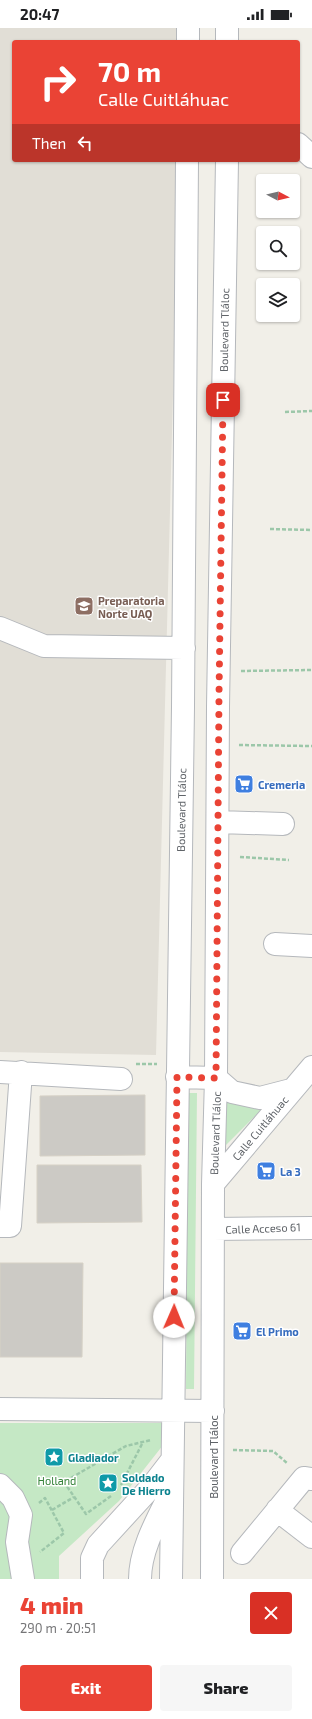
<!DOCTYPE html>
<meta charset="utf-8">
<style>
:root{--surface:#fff;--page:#f6f6f6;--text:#202124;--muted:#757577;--accent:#ea4335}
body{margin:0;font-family:"Exo 2",sans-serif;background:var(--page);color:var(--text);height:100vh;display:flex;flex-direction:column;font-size:15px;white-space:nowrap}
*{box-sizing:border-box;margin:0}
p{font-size:13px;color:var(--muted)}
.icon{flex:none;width:22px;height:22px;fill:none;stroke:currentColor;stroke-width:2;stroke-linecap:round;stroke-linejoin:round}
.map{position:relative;height:1551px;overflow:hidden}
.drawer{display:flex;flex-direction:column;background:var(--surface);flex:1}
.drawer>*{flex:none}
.guide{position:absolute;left:12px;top:12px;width:288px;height:122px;border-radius:4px;box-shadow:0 1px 3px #0004;background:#ea4335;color:#fff;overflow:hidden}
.needle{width:26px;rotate:97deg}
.fabs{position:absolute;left:256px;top:146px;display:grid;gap:8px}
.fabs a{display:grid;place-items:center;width:44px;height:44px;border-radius:4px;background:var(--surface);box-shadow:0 1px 3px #0004;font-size:20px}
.pin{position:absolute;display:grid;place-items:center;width:34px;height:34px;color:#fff;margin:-17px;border-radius:8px;box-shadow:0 2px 6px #0006}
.me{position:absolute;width:44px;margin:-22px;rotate:1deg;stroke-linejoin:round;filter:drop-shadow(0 0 3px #0008)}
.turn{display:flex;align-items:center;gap:14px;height:84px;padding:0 20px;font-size:18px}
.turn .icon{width:52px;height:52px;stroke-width:2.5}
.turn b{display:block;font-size:28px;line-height:34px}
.then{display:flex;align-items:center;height:38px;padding:0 20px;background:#0003;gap:8px;font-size:15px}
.round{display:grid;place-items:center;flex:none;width:42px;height:42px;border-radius:4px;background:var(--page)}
.headline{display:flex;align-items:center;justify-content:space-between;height:68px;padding:0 20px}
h1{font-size:24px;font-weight:800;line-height:30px;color:var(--accent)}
.button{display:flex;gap:8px;margin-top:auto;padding:8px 20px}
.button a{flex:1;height:46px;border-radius:4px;background:var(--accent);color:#fff;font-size:16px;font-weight:800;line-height:46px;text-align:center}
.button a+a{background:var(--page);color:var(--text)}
.status{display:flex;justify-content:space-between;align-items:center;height:28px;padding:0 20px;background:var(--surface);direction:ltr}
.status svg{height:11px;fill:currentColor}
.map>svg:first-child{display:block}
</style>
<div class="status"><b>20:47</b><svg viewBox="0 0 49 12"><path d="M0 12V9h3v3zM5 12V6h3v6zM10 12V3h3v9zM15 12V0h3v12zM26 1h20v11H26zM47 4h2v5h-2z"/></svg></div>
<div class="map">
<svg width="312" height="1551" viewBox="0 0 312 1551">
<rect width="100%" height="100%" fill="#f1efe8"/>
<path fill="#e1ded6" d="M0,0H179V14H14V132H179L156,1027L0,1024Z"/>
<path fill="#c5e8c5" d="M188,1065H197L194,1361H186Z
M226,1065L266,1077L224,1119Z
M0,1395H171V1407L119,1473L59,1528V1551H0Z"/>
<path fill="#cccac5" stroke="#d6d1c6" d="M145,1067V1127L40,1128V1068Z
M37,1137H141L142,1194L37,1195Z
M0,1235H83L82,1329H0Z"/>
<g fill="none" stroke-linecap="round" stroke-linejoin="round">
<defs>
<path id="minor" d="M227,0V14
M188,14V0
M298,116L312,129
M0,600L44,618L184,620
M218,794L283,796
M275,916L312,918
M0,1044L121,1051
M177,1049L216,1050L232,1064L260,1070L291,1062
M213,1156L312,1039
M0,1198H10L21,1044
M213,1201L312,1200
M0,1381L213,1383
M0,1457L13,1470L21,1487L17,1514L23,1551
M277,1482L312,1509
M242,1525L304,1450L312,1451
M92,1551V1530L98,1517L152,1458L172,1432
M140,1551C140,1522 157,1492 170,1466
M171,1551L183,679L187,132
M212,1551L213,1156L216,1050L218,679L227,132"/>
</defs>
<use href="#minor" stroke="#b5b8bc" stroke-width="24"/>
<path stroke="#9cc7a9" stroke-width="2.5" stroke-dasharray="4 2" stroke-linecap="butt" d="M285,384L312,383
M270,501L312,502
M241,643L312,642
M239,717L312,718
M240,829L289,832
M136,1036H157
M233,1422L273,1423L287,1435
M121,1457L143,1414
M111,1468L86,1486L64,1454L126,1418L151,1412
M39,1475L45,1470L64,1505L40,1524
M52,1482L74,1469"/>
<use href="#minor" stroke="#fff" stroke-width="22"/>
</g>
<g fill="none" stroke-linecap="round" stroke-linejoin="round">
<path stroke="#ea4335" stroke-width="7" stroke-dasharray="0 12.6" d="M174,1289L177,1049L216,1050L219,667L223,372"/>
</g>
<defs>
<symbol id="university-square" viewBox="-11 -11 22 22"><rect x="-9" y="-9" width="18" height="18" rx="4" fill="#8d6e63" stroke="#fff"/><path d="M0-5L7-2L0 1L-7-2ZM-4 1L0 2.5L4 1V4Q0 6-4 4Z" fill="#fff"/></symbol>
<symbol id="supermarket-square" viewBox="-11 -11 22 22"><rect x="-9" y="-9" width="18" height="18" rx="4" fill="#3f7fe0" stroke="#fff"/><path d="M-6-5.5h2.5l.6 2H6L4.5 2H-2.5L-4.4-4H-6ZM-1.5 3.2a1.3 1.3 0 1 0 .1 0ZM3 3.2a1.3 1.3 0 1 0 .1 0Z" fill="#fff"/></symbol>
<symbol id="sight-square" viewBox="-11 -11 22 22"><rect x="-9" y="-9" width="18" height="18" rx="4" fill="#0f9aa8" stroke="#fff"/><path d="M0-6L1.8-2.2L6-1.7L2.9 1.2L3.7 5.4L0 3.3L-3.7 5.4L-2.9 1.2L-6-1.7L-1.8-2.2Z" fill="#fff"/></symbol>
</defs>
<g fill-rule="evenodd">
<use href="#university-square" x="73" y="567" width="22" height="22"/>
<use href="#supermarket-square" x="233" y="745" width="22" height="22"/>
<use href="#supermarket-square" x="255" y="1132" width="22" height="22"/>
<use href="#supermarket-square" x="231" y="1292" width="22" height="22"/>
<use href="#sight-square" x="43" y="1418" width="22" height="22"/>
<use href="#sight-square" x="97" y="1444" width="22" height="22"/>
</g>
<g text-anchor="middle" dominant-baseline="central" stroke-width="3" stroke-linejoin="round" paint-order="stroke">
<g font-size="11" fill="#5f6368" stroke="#fff">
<text transform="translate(224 302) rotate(-89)">Boulevard Tláloc</text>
<text transform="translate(181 782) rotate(-89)">Boulevard Tláloc</text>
<text transform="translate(260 1100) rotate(-50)">Calle Cuitláhuac</text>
<text transform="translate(215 1105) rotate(-88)">Boulevard Tláloc</text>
<text transform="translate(263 1200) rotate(-2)">Calle Acceso 61</text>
<text transform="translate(213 1429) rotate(-90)">Boulevard Tláloc</text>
</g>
<g font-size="11" font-weight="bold" fill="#785e54" stroke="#fff" text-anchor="start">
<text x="98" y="572">Preparatoria<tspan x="98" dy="13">Norte UAQ</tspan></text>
</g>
<g font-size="11" font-weight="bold" fill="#366cbe" stroke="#fff" text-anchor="start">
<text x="258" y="756">Cremeria</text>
<text x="280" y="1143">La 3</text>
<text x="256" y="1303">El Primo</text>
</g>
<g font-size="11" font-weight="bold" fill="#0d838f" stroke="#fff" text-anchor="start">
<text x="68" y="1429">Gladiador</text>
<text x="122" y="1449">Soldado<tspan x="122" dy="13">De Hierro</tspan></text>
</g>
<g font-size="11" fill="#348238" stroke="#fff">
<text x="57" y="1452">Holland</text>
</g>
</g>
</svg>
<div class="fabs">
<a><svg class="needle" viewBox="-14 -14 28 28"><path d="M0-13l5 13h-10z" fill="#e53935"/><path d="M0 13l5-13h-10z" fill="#757577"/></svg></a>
<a><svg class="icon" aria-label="search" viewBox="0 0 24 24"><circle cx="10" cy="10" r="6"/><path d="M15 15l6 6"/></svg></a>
<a><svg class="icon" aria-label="layers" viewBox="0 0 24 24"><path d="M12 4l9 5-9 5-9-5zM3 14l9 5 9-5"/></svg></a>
</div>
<div class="pin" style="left:223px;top:372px;background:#d93025"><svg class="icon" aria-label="arrive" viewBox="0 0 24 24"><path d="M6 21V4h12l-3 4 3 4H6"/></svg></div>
<svg class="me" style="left:174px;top:1289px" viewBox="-20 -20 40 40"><circle r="19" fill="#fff"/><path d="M0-13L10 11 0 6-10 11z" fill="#ea4335"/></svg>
<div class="guide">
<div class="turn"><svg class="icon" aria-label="right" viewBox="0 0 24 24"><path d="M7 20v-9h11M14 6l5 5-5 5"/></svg><div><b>70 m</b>Calle Cuitláhuac</div></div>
<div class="then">Then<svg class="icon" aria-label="left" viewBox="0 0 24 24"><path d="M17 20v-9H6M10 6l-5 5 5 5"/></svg></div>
</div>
</div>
<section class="drawer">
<div class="headline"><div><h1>4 min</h1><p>290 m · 20:51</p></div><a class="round" style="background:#d93025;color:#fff"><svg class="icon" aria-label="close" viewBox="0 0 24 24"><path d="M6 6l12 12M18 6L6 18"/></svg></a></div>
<div class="button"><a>Exit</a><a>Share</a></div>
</section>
